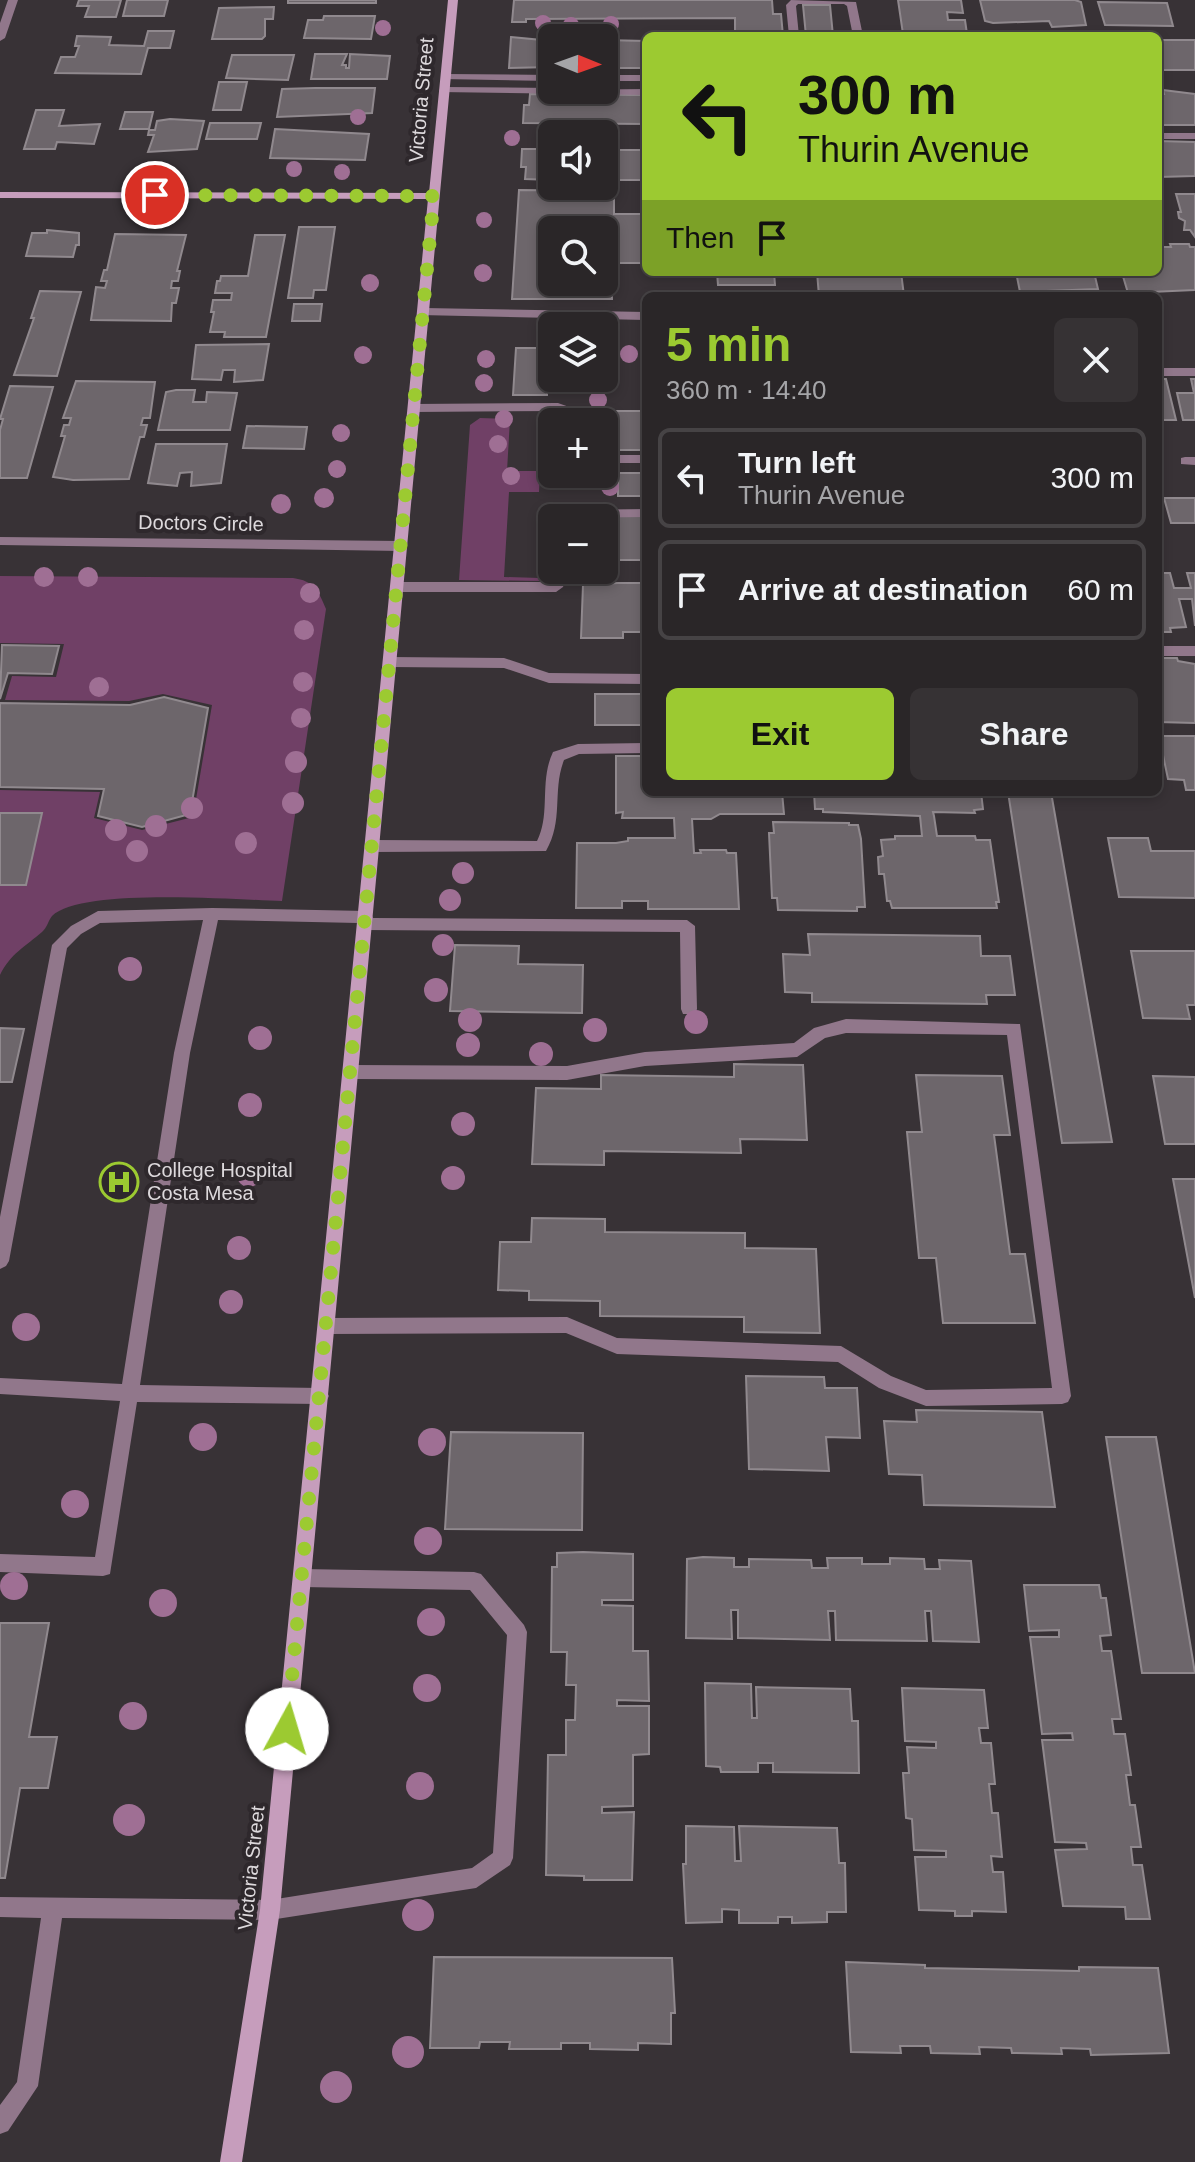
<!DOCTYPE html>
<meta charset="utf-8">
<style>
:root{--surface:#2a2628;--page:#363234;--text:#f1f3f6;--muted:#a5a5a8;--line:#464345;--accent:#9cca31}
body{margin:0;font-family:Helvetica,sans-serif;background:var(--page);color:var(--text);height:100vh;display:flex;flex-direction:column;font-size:30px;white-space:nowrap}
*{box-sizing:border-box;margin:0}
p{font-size:26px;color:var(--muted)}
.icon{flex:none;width:44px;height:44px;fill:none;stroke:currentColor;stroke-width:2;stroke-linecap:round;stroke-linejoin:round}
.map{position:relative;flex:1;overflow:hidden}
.panel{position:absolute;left:642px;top:292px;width:520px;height:504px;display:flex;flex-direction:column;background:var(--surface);border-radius:12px;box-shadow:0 4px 12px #0003,0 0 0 2px var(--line)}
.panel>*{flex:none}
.guide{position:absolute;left:642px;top:32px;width:520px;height:244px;border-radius:12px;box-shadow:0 4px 12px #0003,0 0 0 2px var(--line);background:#9cca31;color:#111;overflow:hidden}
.needle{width:52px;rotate:91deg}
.controls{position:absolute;left:538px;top:24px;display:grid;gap:16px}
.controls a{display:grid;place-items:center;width:80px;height:80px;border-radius:12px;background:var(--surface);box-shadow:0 4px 12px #0003,0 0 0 2px var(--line);font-size:40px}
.pin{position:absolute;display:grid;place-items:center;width:68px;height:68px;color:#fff;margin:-34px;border:4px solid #fff;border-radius:50%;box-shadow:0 2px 8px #0007}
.me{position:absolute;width:88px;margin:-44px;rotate:6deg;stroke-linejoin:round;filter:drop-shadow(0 0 6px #0008)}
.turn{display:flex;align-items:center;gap:28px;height:168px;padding:0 24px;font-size:36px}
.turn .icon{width:104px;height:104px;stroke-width:2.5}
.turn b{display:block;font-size:56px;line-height:68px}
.then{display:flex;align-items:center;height:76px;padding:0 24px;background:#0003;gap:16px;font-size:30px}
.round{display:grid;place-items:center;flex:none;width:84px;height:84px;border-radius:12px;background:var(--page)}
.headline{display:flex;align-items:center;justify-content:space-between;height:136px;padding:0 24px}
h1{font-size:48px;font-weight:700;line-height:60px;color:var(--accent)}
.cta{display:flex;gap:16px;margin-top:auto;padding:16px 24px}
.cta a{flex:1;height:92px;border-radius:12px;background:var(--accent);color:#111;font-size:32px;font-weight:700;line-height:92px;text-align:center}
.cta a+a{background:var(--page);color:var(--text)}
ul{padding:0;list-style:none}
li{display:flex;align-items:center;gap:24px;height:100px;margin:0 16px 12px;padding:0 8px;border:4px solid var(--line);border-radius:12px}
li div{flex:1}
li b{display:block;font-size:30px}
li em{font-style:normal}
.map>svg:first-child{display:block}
</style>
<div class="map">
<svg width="1195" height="2162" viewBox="0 0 1195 2162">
<rect width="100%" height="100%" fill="#383236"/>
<path fill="#704066" d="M480,418L510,419L507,471H540L539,492H509L504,577L540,578V581L459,580L470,425Z
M0,576L293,578C314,581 318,590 326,609L282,901C237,900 81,887 52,916C48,921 47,928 42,932C26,946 10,954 0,975V790L100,792L94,818L142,830L193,817L212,705L163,694L129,701L5,700L12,676L56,677L64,644L0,643Z"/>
<path fill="#6d666b" stroke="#90898e" stroke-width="2" fill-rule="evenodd" d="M79,0H121L116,17H85L89,6H77Z
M127,0H168L164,16H123Z
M288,0H376V3H288Z
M514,0H772L773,14H781L783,36H735V18L526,19V22H512Z
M898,0H961L963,13L947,12L948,20H965L967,34H903Z
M980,0H1075L1081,2L1086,25L1052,27L1049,21L993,23L985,21Z
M1098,2L1167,3L1173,26L1105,25Z
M803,5H830L833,36H806Z
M274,7L273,19H265V36L262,39H212L219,8Z
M324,16H375L371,39L304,38L308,20H323Z
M148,31H174L170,48H148L141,74L55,73L61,57H75L79,46H75L77,36L111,37L109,45L144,46Z
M511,37L552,41V67L509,68Z
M604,40L646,41V68H604Z
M1158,40H1195V70H1162Z
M315,54H347L342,65H346V68H349L350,54L390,56L387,79H311Z
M232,55H294L288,80L226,78Z
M219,82H247L241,110H213Z
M315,88H375L372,113L277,117L282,89Z
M1163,90L1195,94V125H1158V94H1164Z
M530,94L646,95V124L523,123L524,105H529Z
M36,110H64L59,126L100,124L94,144L57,142L55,149H24Z
M125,112H153L149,129H120Z
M170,119L204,121L197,149L148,152L154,135H148L149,130H155L157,121Z
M210,123H261L257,139H206Z
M275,129L369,134L365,160L270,158Z
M1158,141L1195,142V176L1159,177Z
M522,149H552V180L525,179L526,167H521Z
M604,150H646V180H604Z
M519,190L614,191V214H646V263H611L612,299H512ZM552,230H604V282H552Z
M1176,194H1195V237L1190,230H1184L1185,221L1179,218L1178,212H1181Z
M299,227H335L326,290H314L313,298H288Z
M47,230L79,233V245H76L73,257L26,256L32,233H47Z
M115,234L186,235L177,271H180L178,281H172L171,288H179L176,303H172L171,321L91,320L96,287L105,288L107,281H101L104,270H107Z
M255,235H285L266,337H224L225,332H210L214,312H211L213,300H231L232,293H215L217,281H220L221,276H248Z
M1170,244H1189L1190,247H1195V290L1128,293L1122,273L1119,272H1158V247H1171Z
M717,272H774L775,285H718Z
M817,272H901L904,296H819Z
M1013,272H1094L1098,289L1020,292L1016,272Z
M40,291L81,292L57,376L14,375L34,318H31Z
M294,304H322L320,321H292Z
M269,344L263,380L234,382L235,370H223L221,380L192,379L196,345Z
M516,348H549L547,395H513Z
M1158,379H1166L1176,420H1158Z
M1191,379H1195V420H1183L1177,393H1194Z
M76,381L155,382L150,418H143L141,425H147L144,437H140L129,479L73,480L53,477L65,436H61L64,425H69L71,418H63Z
M10,386L53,387L27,478H0V430L3,419H0Z
M176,390H195L193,402H206L207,392L237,393L230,430H158L166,392Z
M610,411H646V450H610Z
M247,426L307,427L304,449L243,448Z
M156,444H227L221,483L191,486L192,472L180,473L177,486L148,483Z
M618,473H646V496H618Z
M1164,498H1195V523H1171Z
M616,515H646V560H616Z
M1158,573H1170L1174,588H1191L1187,573H1195V626L1192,599H1179L1186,627L1170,628L1171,632H1158Z
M618,583H646V638V632H623V638H581L583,585Z
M2,645L59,646L52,674L8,673L0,699Z
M1158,658H1177L1178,661L1195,664V723L1158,722Z
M595,694H646V725H595Z
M164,697L208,708L190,814L142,827L98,816L104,789L0,787V703L130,705Z
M1159,736H1195V790H1186L1184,780L1168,779Z
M616,756H646V792H782L784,814H720L711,819H692L694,853H701L700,850H726L727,853H736L739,909H648V901H622V908H576L577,843H616L628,841V838H675L674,818H622L623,812L616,813Z
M814,792H981L983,809L974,810L975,813L933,812L934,816L937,836H975L976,840H990L999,902H996L997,908H892L890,901H887L884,874H879L878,857L883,856L881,840L895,839V836H922L920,816L823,812V809H815Z
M1008,792H1051L1112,1142L1062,1143Z
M0,813H42L26,885H0Z
M773,822L849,823V825H858L861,839L865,907H857V911L778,910L777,898H772L769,833H774Z
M1108,838H1148L1151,851H1195V898L1119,897Z
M808,934L980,936L981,956H1010L1015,995H986L987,1004L812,1002V993L785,992L783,954L810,955Z
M455,945L519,946L518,964L583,965L582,1013L450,1011Z
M1131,951H1195V1005H1187L1190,1019L1143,1018Z
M0,1028L24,1029L12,1082H0Z
M734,1064L803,1065L807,1140L740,1139L741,1153L604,1151V1165L532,1164L536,1088L601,1089V1075L734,1077Z
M916,1075L1002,1076L1010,1135H994L1010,1254H1025L1035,1323H943L936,1258H919L907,1132H922Z
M1153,1076L1195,1077V1144H1165Z
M1173,1179H1195V1298Z
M532,1218L605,1219V1232L745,1233V1248L816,1249L820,1333L744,1332V1317L600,1316V1301L529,1300V1291L498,1290L500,1242H531Z
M746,1376L824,1377L825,1388H857L860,1438L826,1437L829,1471L749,1469Z
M916,1410L1042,1412L1055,1507L924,1505L922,1475L889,1474L884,1421L917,1422Z
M451,1432L583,1433L582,1530L445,1529Z
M1106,1437H1156L1195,1673H1142Z
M583,1552L633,1554V1600H602V1605L633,1606V1651H648L649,1701L617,1700V1706H649V1754L633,1755V1806L602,1807V1813L634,1812L632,1880H584V1876L546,1875L548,1755H566V1720H575L576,1685H566L567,1652H551L552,1567H557V1553Z
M703,1557L734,1558V1567H749V1559L811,1560L812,1568H828L827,1558H862V1564H890V1558L924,1559L925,1569H940L939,1560L971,1561L979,1642L933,1641L931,1611H925L927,1641L836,1640L835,1611H828L830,1640L738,1638V1610H731L732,1639L686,1638L687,1559Z
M1024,1585H1099L1101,1598H1106L1111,1635L1100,1636L1102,1651H1111L1121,1719H1112L1114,1734H1125L1131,1775H1126L1130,1805H1135L1141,1847H1131L1133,1865H1142L1150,1919H1126L1125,1907L1063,1906L1055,1850L1087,1849L1086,1843L1055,1842L1042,1740H1073L1072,1733L1042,1734L1030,1637H1059V1630L1029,1631Z
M0,1623H49L29,1737H57L48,1788H20L5,1878H0Z
M705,1683L751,1684L752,1718H757L756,1687L850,1689L852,1721H858L859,1773L773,1772V1763H758V1772H721L720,1767L706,1766Z
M902,1688L984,1690L988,1728H979L981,1743H991L995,1784H989L992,1813H998L1002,1857L991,1856L993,1872H1003L1006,1912L972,1911V1916H955V1911L919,1910L915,1857H946V1851L914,1850L912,1819L906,1818L903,1773H909L907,1747L936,1748V1742L905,1741Z
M686,1826L734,1827L735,1861H741L739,1826L837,1828L839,1863H845L846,1912H827V1922L792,1923V1917H778V1923H739V1910L722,1909V1922L686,1923L683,1864H686Z
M434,1957L672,1958L675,2013H671V2044L638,2043V2050L590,2049V2043H561V2049H509L510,2042H480L479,2048H430Z
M846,1962L925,1965V1968L1079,1971V1967L1158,1968L1169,2053L1091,2055L1090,2049L1061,2048L1062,2054L1012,2053L1011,2048L979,2047L980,2054L931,2053L930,2046H900L901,2053L851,2052Z"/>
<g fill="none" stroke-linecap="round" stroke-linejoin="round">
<path fill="#91778b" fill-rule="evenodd" d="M791,0L856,2L863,36H853L847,6L844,4H798L796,6L799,36H789L786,5Z
M446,74L552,75V81L442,79V75Z
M604,75H646V81H604Z
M444,87L552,88V90L646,89V95L440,92L439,90Z
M1158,133H1195V139H1158Z
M424,308L646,312V320L420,315V309Z
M1158,368H1195V376H1158Z
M558,403L572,408L573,422H561L562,413L557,411L414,412L408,408L414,404Z
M604,455H646V463H604Z
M1185,457H1195V465L1181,464V458Z
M646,509V517L556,518L572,510Z
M555,570H569L563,587L556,592H397L390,587L397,582H551Z
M1158,646H1195V656H1158Z
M390,657L504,658L549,673L646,674V684L549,683L504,668L390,667L383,662Z
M646,743V753L579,754L564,760C552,791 564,820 546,851L372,852L365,846L372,840L537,841C551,814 539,781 553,752L578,744Z
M212,908L366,911L371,913L373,918L687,920L695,926L697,1009L695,1014H683L681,1009L680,932L365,930L360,928L358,923L218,920L190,1053L140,1385L320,1388L326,1390L329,1396L326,1402L320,1404L137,1402L110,1574L103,1576L0,1572V1554L95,1557L120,1401L0,1394V1378L122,1384L174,1053L203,920L100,923L81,934L67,948L9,1261L6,1266L0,1269V1217L52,945L71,926L98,911Z
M846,1019L1020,1024L1071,1396L1068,1402L1062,1404L926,1406L879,1388L838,1362L617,1354L566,1333L327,1334L321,1332L318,1326L321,1320L327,1318L567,1317L617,1338L841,1346L891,1376L926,1390L1052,1388L1007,1035L846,1033L825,1038L797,1057L645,1066L567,1080L351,1079L345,1077L343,1072L345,1067L351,1065L567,1066L645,1052L794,1043L814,1028Z
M302,1569L474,1572L481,1574L524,1625L527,1632L513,1858L510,1865L476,1888L270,1920L62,1918L38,2086L8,2131L0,2134V2105L17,2082L41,1918L0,1917V1897L270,1900L472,1868L493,1853L507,1635L470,1590L302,1587L295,1585L293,1578L295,1571Z"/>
<path fill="#91778b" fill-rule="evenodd" d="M8,0H18L5,38L0,41V23Z
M0,537L401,541L407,546L401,551L0,545Z"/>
<path fill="#c69dbc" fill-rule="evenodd" d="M448,0H458L280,1910L242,2162H220L260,1910L428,199L0,198V192L429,193Z"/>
</g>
<g fill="#9f6f94">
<circle cx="543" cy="23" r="8"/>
<circle cx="611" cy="24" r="8"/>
<circle cx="571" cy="25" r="8"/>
<circle cx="383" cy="28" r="8"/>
<circle cx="358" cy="117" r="8"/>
<circle cx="512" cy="138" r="8"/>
<circle cx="294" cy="169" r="8"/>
<circle cx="342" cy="172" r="8"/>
<circle cx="484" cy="220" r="8"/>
<circle cx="483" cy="273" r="9"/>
<circle cx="370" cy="283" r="9"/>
<circle cx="629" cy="354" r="9"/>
<circle cx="363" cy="355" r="9"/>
<circle cx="486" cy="359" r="9"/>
<circle cx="484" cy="383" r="9"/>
<circle cx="598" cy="400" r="9"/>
<circle cx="504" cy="419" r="9"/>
<circle cx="341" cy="433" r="9"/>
<circle cx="498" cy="444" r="9"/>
<circle cx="337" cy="469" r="9"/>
<circle cx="511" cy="476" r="9"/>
<circle cx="610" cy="487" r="9"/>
<circle cx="324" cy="498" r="10"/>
<circle cx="281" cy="504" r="10"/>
<circle cx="44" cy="577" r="10"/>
<circle cx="88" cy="577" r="10"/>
<circle cx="310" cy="593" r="10"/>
<circle cx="304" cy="630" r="10"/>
<circle cx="303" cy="682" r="10"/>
<circle cx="99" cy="687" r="10"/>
<circle cx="301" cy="718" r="10"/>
<circle cx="296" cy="762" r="11"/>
<circle cx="293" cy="803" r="11"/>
<circle cx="192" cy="808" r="11"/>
<circle cx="156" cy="826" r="11"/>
<circle cx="116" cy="830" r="11"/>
<circle cx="246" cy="843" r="11"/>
<circle cx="137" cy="851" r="11"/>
<circle cx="463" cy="873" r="11"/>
<circle cx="450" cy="900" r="11"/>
<circle cx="443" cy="945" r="11"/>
<circle cx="130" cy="969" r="12"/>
<circle cx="436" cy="990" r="12"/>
<circle cx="470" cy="1020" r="12"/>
<circle cx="696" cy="1022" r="12"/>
<circle cx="595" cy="1030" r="12"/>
<circle cx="260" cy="1038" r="12"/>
<circle cx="468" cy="1045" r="12"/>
<circle cx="541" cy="1054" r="12"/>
<circle cx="250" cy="1105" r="12"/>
<circle cx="463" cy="1124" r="12"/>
<circle cx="249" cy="1175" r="12"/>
<circle cx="453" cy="1178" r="12"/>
<circle cx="239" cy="1248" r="12"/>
<circle cx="231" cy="1302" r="12"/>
<circle cx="26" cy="1327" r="14"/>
<circle cx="203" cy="1437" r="14"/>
<circle cx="432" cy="1442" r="14"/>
<circle cx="75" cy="1504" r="14"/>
<circle cx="428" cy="1541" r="14"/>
<circle cx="14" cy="1586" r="14"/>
<circle cx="163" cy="1603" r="14"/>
<circle cx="431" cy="1622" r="14"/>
<circle cx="427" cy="1688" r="14"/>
<circle cx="133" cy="1716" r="14"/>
<circle cx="420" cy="1786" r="14"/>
<circle cx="129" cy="1820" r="16"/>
<circle cx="418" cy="1915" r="16"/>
<circle cx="408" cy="2052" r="16"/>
<circle cx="336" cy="2087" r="16"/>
</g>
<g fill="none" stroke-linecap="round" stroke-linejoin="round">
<path stroke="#9cca31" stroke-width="14" stroke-dasharray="0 25.2" d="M155,195L434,196L287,1729"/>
</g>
<defs>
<symbol id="hospital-ring" viewBox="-11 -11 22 22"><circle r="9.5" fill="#2e282c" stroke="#9cca31" stroke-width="1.5"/><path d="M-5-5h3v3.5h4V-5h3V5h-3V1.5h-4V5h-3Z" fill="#9cca31"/></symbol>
</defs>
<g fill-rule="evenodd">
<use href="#hospital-ring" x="97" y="1160" width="44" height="44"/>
</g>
<g text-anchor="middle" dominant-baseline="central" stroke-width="8" stroke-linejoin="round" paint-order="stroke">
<g font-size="20" fill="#ddd9dc" stroke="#2e282c">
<text transform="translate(421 100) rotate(-85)">Victoria Street</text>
<text transform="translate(201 523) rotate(1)">Doctors Circle</text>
<text transform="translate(251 1868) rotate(-84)">Victoria Street</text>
</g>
<g font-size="20" fill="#ddd9dc" stroke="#2e282c" text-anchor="start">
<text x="147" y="1170">College Hospital<tspan x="147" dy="23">Costa Mesa</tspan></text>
</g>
</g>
</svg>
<div class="controls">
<a><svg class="needle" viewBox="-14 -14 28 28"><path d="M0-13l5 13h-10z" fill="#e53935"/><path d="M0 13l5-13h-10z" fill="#a5a5a8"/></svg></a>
<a><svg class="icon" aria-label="sound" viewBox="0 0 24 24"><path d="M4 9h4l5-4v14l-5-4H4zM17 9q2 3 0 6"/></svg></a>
<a><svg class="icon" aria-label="search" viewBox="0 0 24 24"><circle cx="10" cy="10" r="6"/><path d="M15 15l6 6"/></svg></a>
<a><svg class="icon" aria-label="layers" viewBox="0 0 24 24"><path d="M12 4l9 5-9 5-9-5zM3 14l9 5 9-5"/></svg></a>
<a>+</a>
<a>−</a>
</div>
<div class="pin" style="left:155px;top:195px;background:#d93025"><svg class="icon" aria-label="arrive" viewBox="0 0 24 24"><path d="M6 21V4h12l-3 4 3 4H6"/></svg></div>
<svg class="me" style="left:287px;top:1729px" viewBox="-20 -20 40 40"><circle r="19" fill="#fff"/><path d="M0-13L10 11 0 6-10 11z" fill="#9cca31"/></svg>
<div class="guide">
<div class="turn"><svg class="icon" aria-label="left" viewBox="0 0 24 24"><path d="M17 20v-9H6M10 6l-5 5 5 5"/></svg><div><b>300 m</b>Thurin Avenue</div></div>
<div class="then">Then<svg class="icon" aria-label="arrive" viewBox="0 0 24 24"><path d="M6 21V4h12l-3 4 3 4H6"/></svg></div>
</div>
<section class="panel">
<div class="headline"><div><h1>5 min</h1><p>360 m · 14:40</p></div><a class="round"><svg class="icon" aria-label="close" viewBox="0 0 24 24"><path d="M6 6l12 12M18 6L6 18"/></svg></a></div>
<ul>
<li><svg class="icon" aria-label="left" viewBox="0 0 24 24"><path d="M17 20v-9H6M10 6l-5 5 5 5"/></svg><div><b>Turn left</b><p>Thurin Avenue</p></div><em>300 m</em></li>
<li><svg class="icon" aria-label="arrive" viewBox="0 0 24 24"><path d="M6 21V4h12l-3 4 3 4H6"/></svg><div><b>Arrive at destination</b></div><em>60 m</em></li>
</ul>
<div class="cta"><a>Exit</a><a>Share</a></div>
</section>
</div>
